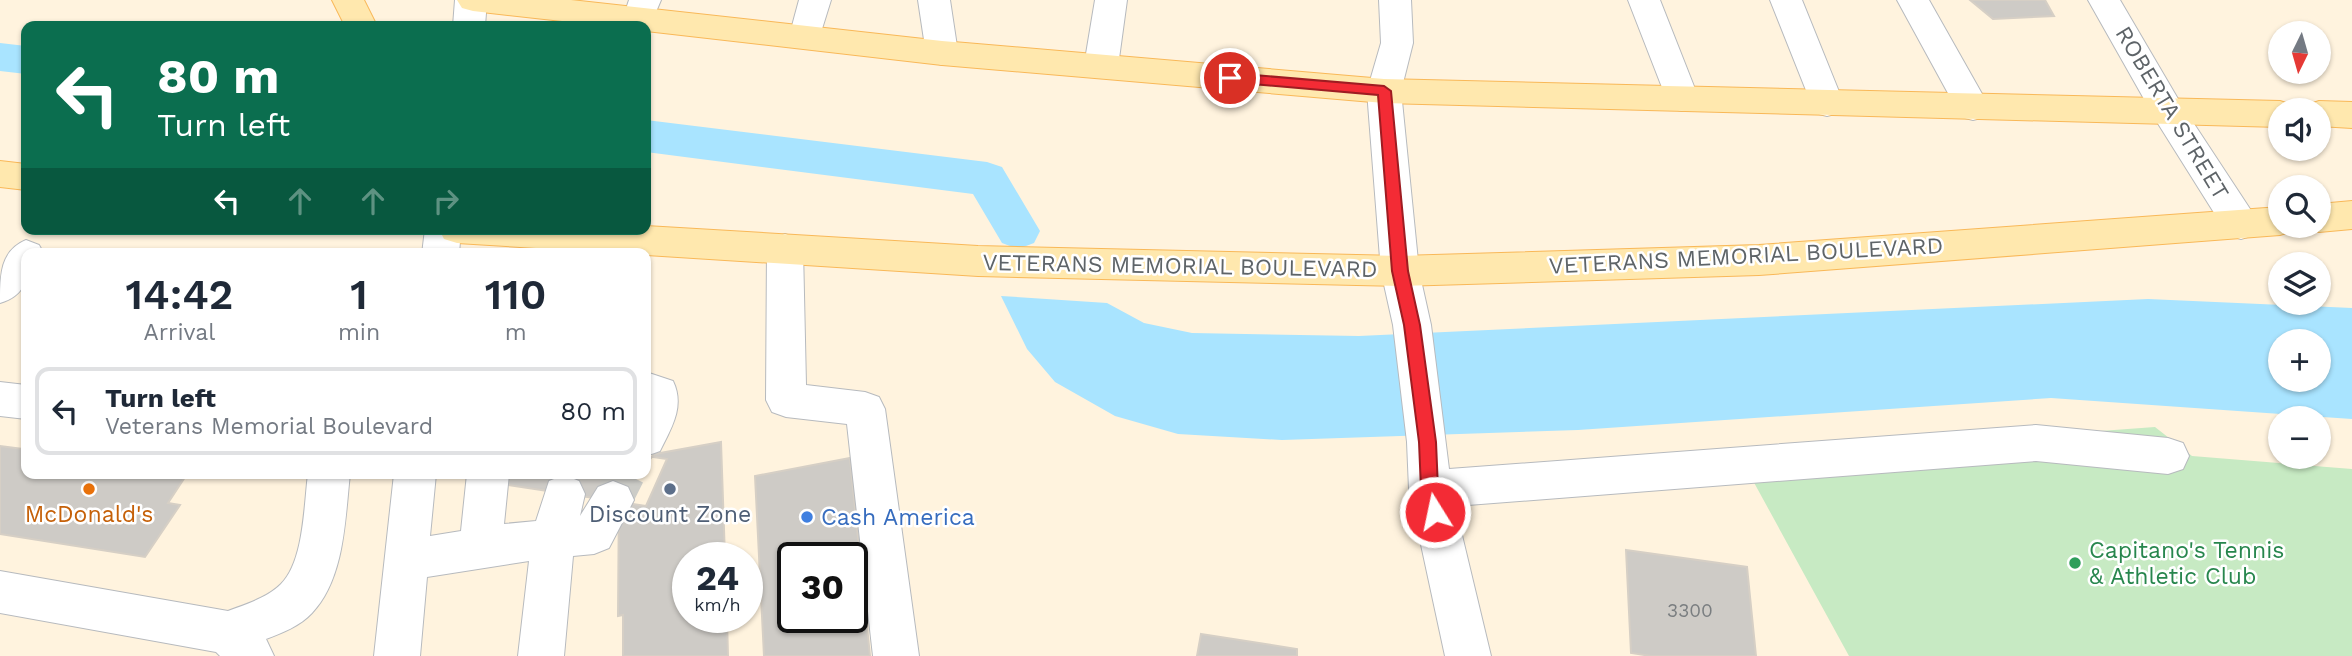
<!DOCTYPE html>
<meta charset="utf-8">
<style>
:root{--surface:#fff;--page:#f2f2f3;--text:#1f2937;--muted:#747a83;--line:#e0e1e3}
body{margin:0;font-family:"Work Sans",sans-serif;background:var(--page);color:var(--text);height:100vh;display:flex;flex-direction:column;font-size:26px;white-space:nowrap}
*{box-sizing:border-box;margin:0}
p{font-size:23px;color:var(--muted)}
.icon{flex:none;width:38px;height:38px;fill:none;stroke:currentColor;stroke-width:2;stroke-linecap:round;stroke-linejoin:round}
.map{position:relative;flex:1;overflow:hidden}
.details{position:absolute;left:21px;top:248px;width:630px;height:231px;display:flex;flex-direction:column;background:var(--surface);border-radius:14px;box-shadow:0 2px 5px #0004}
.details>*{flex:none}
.banner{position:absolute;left:21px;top:21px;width:630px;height:214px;border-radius:14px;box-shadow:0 2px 5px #0004;background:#0b6e4f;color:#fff;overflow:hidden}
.needle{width:46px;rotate:185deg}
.controls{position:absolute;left:2268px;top:21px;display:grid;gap:14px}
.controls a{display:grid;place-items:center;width:63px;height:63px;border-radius:50%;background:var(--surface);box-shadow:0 2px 5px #0004;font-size:35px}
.speed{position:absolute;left:672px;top:542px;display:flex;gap:14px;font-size:35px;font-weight:700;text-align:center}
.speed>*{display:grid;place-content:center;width:91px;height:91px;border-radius:50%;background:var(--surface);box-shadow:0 2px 5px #0004;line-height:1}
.speed small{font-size:18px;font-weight:400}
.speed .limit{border:4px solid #111;border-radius:10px;background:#fff;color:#111}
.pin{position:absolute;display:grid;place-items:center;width:60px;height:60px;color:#fff;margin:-30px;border:4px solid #fff;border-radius:50%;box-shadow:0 2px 7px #0007}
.me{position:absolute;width:77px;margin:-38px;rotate:350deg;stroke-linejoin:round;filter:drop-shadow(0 0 5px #0008)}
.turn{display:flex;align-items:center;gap:24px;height:147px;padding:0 21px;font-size:32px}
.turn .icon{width:91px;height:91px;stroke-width:2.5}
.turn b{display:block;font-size:49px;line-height:60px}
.lanes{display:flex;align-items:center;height:66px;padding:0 21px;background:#0003;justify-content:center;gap:35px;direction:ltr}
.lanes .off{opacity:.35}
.eta{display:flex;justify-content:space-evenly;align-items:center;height:119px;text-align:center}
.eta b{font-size:42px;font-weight:600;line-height:49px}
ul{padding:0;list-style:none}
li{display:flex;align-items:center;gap:21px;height:88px;margin:0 14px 10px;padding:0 7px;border:4px solid var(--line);border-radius:14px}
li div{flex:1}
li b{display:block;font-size:26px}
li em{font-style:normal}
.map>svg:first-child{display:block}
</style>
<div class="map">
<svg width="2352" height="656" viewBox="0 0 2352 656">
<rect width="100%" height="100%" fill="#f1eee7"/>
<path fill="#fff3de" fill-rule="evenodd" d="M0,0H2352V656H0ZM26,26H646V229H26ZM2280,33H2319V72H2280ZM2280,110H2319V149H2280ZM2280,187H2319V226H2280ZM26,254H646V474H26ZM2280,264H2319V303H2280ZM2280,341H2319V380H2280ZM2280,418H2319V457H2280ZM688,558H747V618H688ZM793,558H852V618H793Z"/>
<path fill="#c7eac3" d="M2155,427L2192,456L2352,469V656H1849L1740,457Z"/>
<path fill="#a9e4ff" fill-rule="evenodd" d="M1001,296L1107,303L1144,323L1192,333L1359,336L2148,299L2352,308V419L2051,398L1578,430L1282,440L1178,434L1115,416L1055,382L1027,349ZM2280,341H2319V380H2280Z"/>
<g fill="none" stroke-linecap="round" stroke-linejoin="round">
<path fill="#a9e4ff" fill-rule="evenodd" d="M0,43L26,46V74L0,71Z
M646,120L987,162L1002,167L1040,231L1034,243L1018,249L1002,243L973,194L646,152Z"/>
</g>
<path fill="#cecbc6" stroke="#d6cfc5" stroke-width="2" fill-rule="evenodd" d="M1970,0H2045L2054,16L1993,19Z
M721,442L725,558H688V618H727L728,656H623V615L618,616L619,489L634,474H646V463L655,454Z
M26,445V474H187L168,503L180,505L145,557L0,534V446L23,449Z
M646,456L667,459L646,506L489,482L493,474H646Z
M850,458L870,656H764L755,476ZM793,558H852V618H793Z
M1626,550L1747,567L1756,656H1651L1631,653Z
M1201,634L1297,649V656H1197Z"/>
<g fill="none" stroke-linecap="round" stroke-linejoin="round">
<path stroke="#ccccc7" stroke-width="38" stroke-dasharray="38 19" stroke-linecap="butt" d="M613,500L626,474"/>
<defs>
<path id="minor" d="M455,0H487L485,26H453Z
M629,0H661L650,26H628L623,18Z
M799,0H831L817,45L805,48L793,45L789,37Z
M918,0H950L958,53L954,61L942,65L930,61L926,53Z
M1095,0H1127L1118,66L1113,74L1101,78L1089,74L1084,66Z
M1379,0H1411L1413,43L1401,91L1419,271L1431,325L1449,469L2036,425L2168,438L2183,443L2189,456L2183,469L2168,474L2036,461L1455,506L1491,656H1445L1409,489L1407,442L1393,325L1381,271L1367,91L1381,43Z
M1628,0H1660L1699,99L1694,108L1682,111L1670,108Z
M1770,0H1802L1844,104L1839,113L1827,116L1815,113Z
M1897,0H1929L1990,108L1985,117L1973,120L1961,117Z
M2088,0H2120L2181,104L2254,215L2259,225L2254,235L2241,239L2228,235L2157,122Z
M425,229H461L459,254H422Z
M785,234L798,239L803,249L806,385L865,392L879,397L885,409L919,656H873L847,424L786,417L772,412L766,400L767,249L772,239Z
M26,240L39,245L44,254H26C26,279 28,294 0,303C0,275 0,251 26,240Z
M646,372L673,381C685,406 672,427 660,451L646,456Z
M0,382L26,385V419L0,416Z
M308,474H350C345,518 345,578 312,613C300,626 282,633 266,639L274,656H220L216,652L0,613V571L228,611C246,604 267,598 281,584C304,561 304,505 308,474Z
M394,474H436L430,536L461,531L467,474H509L504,524L536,521L549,481L564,475L579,481L585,494L580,516L598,487L613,481L628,487L634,500L609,548L594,554L573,556L564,656H518L529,561L427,577L420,656H374Z"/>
<path id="major" d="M332,0H364L377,26H345Z
M457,0H571L942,41L1384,79L2280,101L2292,105L2295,110H2280V127L1384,103L942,65L646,31V26H607L473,11L462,8Z
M2319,101L2352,102V128L2319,126V110H2304L2307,105Z
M0,161L26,164V190L0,187Z
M2352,201V229L2319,232L2306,228L2305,226H2319V204Z
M2280,207V226H2296L2293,231L2280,235L1759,275L1400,286L978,276L457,243L444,239L439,229H646V226L978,246L1400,256L1759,245Z"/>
</defs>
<use href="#minor" stroke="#b7babe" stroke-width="2"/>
<use href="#major" stroke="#f9b858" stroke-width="2"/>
<use href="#minor" fill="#fff" fill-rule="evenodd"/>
<use href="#major" fill="#ffe8ae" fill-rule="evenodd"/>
</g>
<path fill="#f32b35" stroke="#9e1c22" stroke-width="2" d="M1230,73L1384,86L1391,91L1408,271L1420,325L1436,442L1438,489L1444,512L1441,518L1435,520L1429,518L1421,489L1419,442L1404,325L1392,271L1378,95L1230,82L1223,78Z"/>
<circle fill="#e8710a" stroke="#fff" stroke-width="2.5" cx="89" cy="489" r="7"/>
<circle fill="#5c6f8a" stroke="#fff" stroke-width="2.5" cx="670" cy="489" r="7"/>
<circle fill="#3f7fe0" stroke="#fff" stroke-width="2.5" cx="807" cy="517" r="7"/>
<circle fill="#2e9e5b" stroke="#fff" stroke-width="2.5" cx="2075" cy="563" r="7"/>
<g text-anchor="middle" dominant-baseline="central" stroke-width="5" stroke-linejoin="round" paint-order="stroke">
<g font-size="19" fill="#7a7e80">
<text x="1690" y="610">3300</text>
</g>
<g font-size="23" fill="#5e6468" stroke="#fff">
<text transform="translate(2172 113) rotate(59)">ROBERTA STREET</text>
<text transform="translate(1746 256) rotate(-3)">VETERANS MEMORIAL BOULEVARD</text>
<text transform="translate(1180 266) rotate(1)">VETERANS MEMORIAL BOULEVARD</text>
</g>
<g font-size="23" fill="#c56008" stroke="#fff">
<text x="89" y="514">McDonald's</text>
</g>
<g font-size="23" fill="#4e5e75" stroke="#fff">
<text x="670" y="514">Discount Zone</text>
</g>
<g font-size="23" fill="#366cbe" stroke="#fff" text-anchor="start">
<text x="821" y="517">Cash America</text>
</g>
<g font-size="23" fill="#27864d" stroke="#fff" text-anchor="start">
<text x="2089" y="550">Capitano's Tennis<tspan x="2089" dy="26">&amp; Athletic Club</tspan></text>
</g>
</g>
</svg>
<div class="controls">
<a><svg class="needle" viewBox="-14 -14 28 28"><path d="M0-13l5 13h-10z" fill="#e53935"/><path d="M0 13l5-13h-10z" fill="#747a83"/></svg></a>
<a><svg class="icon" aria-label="sound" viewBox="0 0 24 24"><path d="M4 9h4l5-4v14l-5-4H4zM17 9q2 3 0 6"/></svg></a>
<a><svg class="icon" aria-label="search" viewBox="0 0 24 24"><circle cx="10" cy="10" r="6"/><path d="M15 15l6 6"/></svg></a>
<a><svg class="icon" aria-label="layers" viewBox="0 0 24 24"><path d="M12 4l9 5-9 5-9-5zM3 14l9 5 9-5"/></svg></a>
<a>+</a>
<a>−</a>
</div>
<div class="speed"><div>24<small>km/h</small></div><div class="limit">30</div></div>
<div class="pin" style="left:1230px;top:78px;background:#d93025"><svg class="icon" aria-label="arrive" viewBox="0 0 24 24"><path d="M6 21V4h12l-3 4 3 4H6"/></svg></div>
<svg class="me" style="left:1435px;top:512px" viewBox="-20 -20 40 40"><circle r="17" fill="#f32b35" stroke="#fff" stroke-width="3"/><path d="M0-11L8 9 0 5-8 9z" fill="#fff"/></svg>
<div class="banner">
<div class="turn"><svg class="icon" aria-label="left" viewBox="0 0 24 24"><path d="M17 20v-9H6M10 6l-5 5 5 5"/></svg><div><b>80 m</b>Turn left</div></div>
<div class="lanes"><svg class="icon" aria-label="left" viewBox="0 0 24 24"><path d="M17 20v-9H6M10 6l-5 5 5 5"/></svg><svg class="icon off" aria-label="ahead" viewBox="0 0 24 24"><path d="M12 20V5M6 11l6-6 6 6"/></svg><svg class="icon off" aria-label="ahead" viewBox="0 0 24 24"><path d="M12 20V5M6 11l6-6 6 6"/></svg><svg class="icon off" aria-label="right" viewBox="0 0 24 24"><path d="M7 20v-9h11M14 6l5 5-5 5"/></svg></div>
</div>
<section class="details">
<div class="eta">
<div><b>14:42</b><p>Arrival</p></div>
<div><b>1</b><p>min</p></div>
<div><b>110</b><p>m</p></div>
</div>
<ul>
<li><svg class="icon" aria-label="left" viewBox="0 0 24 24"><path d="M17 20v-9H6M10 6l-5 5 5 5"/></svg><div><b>Turn left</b><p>Veterans Memorial Boulevard</p></div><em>80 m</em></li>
</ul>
</section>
</div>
